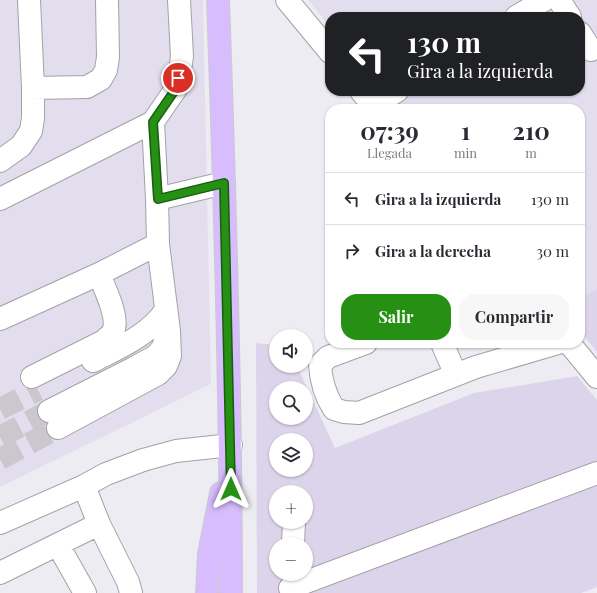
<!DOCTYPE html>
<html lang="es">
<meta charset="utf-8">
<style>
:root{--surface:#fff;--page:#f7f7f7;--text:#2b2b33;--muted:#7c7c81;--line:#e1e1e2;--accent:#269015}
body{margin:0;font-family:"Playfair Display",serif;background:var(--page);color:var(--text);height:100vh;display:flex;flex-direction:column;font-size:15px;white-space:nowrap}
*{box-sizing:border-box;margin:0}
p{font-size:13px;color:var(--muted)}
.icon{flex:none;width:22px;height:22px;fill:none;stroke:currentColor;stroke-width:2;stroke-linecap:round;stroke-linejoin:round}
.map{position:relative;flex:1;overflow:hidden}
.side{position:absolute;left:325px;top:104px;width:260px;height:244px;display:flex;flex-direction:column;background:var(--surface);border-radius:16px;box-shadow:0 1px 3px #0004}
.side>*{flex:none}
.guide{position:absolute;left:325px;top:12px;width:260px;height:84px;border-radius:16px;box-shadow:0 1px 3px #0004;background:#202124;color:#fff;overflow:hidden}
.controls{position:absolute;left:269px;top:329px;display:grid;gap:8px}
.controls a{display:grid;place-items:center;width:44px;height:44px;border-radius:50%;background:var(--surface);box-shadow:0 1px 3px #0004;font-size:20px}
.pin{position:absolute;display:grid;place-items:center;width:34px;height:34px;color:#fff;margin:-17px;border:2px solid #fff;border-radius:50%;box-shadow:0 1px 4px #0007}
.me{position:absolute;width:44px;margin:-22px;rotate:0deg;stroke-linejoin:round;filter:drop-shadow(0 0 3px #0008)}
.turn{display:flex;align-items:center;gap:14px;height:84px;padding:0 16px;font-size:18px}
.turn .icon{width:52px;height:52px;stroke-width:2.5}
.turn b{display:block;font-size:28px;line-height:34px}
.eta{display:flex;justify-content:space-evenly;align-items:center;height:68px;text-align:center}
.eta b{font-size:24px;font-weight:700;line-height:28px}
.action{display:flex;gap:8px;margin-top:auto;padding:8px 16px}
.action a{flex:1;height:46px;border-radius:16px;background:var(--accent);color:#fff;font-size:16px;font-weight:700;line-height:46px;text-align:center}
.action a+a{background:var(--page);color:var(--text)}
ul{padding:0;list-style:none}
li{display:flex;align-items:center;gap:12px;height:52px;padding:0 16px;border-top:1px solid var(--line)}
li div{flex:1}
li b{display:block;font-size:15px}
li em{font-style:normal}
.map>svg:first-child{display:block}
</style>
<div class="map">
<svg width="597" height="593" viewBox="0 0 597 593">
<rect width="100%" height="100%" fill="#eeecf3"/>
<path fill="#e3deed" d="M0,0H203L211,384L0,487Z
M308,0H597V289L580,299V109H398L383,91H580V17H330V27Z"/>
<path fill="#dcd4ea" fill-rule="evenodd" d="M597,289V352L580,331V299Z
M256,343L276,345V366H297L335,448L474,393L577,376L597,400V587L581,593H257ZM276,388H306V418H276ZM276,440H306V470H276ZM276,492H306V522H276ZM276,544H306V574H276Z"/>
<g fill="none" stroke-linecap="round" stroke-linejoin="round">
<path stroke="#cac8ce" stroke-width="22" stroke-dasharray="22 11" stroke-linecap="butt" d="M0,409L38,390
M0,437L49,411
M0,459L58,428"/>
<defs>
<path id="minor" d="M287,0L330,52
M559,0L570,17
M516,17L544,0
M580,33L591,50
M33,88L87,87L101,79L106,70L108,57L107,0
M361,91L376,109
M373,106L397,91
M0,161L21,146L31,131L33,118V88L29,0
M0,199L153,122
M157,199L224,183
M0,319L99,274L158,244
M366,343L328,357L320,365C321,382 325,395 334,409L344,412L359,413L476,367L558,343
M442,343L456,375
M569,343L597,377
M93,361C120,347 148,336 166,310
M32,377L104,341C107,338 111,335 113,332C120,317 104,288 99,274
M49,411L134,368L156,356L162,349L168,334
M58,428L158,374L166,366L170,356L169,331L158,244L157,199L153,122L175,90L179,78L182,56L179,0
M84,486L99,524L128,582L131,593
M0,523L84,486L106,474L143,460L176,451L231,445
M293,544L294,522
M58,545L85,593
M0,573L99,524
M290,588L597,473"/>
<path id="major" d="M218,0C225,198 231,395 231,593
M207,593L209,554L221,493"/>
</defs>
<use href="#minor" stroke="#a3a1a7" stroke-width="24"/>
<use href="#major" stroke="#cbcbcc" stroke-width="24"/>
<use href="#minor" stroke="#fff" stroke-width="22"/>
<use href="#major" stroke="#d7bdfe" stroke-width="22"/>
</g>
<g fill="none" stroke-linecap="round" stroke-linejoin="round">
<defs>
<path id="route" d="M178,78L175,90L153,122L158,199L224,183L231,489"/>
</defs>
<use href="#route" stroke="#195e0e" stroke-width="10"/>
<use href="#route" stroke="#269015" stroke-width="7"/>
</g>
</svg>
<div class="controls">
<a><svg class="icon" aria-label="sound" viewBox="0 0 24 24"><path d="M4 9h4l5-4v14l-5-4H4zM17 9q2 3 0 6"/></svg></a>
<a><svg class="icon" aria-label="search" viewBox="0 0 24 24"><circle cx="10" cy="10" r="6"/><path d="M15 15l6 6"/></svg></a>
<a><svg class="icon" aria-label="layers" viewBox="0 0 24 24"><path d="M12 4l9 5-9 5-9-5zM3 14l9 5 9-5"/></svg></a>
<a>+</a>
<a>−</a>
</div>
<div class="pin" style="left:178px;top:78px;background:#d93025"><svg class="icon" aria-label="arrive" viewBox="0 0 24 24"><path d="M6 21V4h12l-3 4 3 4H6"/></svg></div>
<svg class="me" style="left:231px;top:489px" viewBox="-20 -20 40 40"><path d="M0-17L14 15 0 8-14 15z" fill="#269015" stroke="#fff" stroke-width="4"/></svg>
<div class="guide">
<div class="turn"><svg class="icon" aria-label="left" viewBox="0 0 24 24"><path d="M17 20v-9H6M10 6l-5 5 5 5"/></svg><div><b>130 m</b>Gira a la izquierda</div></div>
</div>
<section class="side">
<div class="eta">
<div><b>07:39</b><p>Llegada</p></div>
<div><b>1</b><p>min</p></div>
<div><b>210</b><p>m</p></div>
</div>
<ul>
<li><svg class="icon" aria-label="left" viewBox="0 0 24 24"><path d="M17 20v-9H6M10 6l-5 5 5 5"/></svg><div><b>Gira a la izquierda</b></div><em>130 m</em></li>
<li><svg class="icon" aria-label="right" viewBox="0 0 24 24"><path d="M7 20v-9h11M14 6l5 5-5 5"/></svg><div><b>Gira a la derecha</b></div><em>30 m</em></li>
</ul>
<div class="action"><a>Salir</a><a>Compartir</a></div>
</section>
</div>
